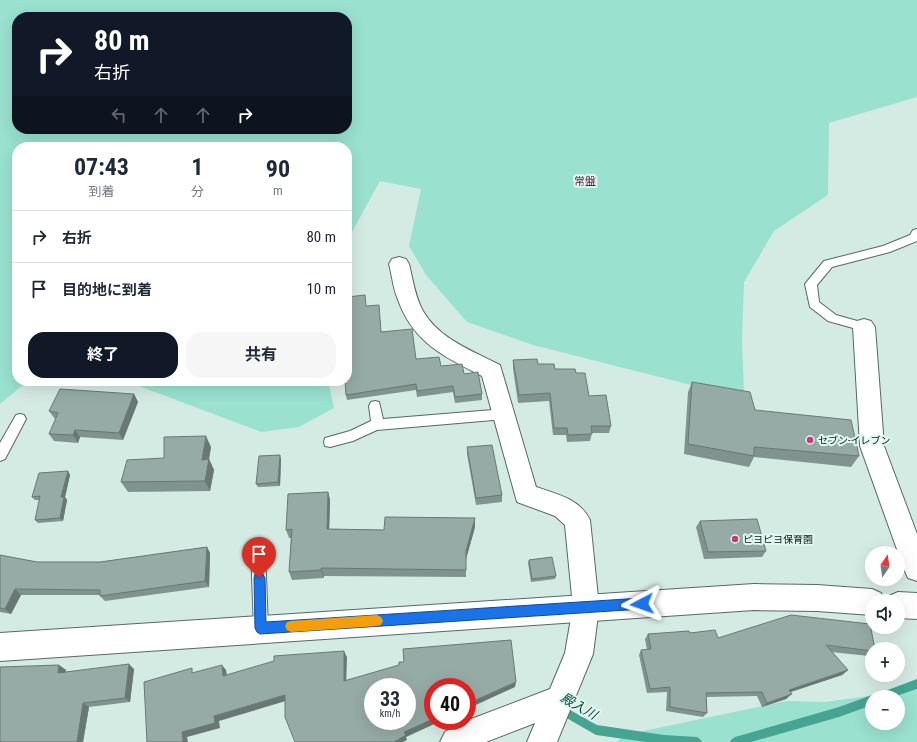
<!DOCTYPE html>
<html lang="ja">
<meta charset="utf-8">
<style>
:root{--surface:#fff;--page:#f6f6f7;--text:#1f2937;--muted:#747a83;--line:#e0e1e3;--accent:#111827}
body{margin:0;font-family:"Roboto Condensed","Noto Sans JP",sans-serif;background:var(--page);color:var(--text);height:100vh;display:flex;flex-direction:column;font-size:15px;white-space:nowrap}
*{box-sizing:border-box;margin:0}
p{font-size:13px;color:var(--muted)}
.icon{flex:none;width:22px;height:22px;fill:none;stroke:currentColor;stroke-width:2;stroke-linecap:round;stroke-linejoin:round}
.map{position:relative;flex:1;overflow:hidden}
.side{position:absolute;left:12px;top:142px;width:340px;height:244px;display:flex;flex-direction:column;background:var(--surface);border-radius:16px;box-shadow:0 4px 16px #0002}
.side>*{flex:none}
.guide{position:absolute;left:12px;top:12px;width:340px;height:122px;border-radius:16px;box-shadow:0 4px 16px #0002;background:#111827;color:#fff;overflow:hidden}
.needle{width:26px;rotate:13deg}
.controls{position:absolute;left:865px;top:546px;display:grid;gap:8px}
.controls a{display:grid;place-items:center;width:40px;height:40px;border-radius:50%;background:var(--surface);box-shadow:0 4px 16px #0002;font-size:20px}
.speed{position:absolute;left:364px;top:678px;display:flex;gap:8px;font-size:20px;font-weight:700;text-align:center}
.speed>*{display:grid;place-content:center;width:52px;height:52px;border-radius:50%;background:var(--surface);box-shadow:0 4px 16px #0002;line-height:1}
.speed small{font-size:10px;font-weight:400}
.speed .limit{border:6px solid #d22;background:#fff;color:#111}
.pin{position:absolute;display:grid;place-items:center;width:34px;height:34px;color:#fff;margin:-41px -17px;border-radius:50% 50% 50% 0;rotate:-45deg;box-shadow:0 0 4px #0007}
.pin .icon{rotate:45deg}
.me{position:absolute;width:44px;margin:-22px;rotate:266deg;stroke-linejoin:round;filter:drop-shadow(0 0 3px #0008)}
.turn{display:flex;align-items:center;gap:14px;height:84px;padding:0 16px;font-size:18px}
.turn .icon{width:52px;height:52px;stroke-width:2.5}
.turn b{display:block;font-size:28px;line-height:34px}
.lanes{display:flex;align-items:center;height:38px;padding:0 16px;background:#0003;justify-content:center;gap:20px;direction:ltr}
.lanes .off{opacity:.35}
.eta{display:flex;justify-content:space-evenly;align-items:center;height:68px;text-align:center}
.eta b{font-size:24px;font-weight:700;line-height:28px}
.primary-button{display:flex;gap:8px;margin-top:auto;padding:8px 16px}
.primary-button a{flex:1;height:46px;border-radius:16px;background:var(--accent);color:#fff;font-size:16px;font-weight:700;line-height:46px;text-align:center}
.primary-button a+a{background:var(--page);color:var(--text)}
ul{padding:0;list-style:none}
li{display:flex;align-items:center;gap:12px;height:52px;padding:0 16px;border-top:1px solid var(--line)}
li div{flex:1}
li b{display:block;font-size:15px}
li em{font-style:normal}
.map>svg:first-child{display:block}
</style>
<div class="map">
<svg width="917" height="742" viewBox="0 0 917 742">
<rect width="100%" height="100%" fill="#d4ebe4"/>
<path fill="#9ae1d0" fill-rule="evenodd" d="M0,0H917V97L829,123L828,195L774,231L744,282L742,341L744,392L699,387L533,345L467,322L426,275L409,246L421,189L380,181L347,241V147H17V381H28L0,404ZM17,17H347V129H17Z
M135,381H328L334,408L299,427L261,432L131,383Z
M917,690V742H617L624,735L787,701L824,702ZM872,697H898V723H872Z"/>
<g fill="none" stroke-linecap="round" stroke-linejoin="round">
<path fill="#46a492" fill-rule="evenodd" d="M917,679V689L893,697H875L877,694Z
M872,695L875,697H872V705L839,717L751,742H730L732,739L735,737L839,707Z
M561,705L597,725L664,735L697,737L700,739L702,742H646L596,735L558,713L556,710L558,707Z"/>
<defs>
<path id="lane" d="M917,229V241L890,252L832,267L817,285L819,302L836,315L868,324L870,327L868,330L864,331L828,321L810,307L805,284L824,261L883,246L910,235L913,230Z
M375,401L379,402L383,419L505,409L509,410L511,414L509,418L505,419L377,430L353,441L330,447L325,446L324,442L325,438L350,431L371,421L369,406L371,402Z
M20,414L24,415L26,419L5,459L0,461V443L16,415Z
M258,543L263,545L265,550L268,628L266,633L261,635L256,633L254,628L251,550L253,545Z"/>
<path id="street" d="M399,257L406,259L409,264C413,280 415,297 423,311C439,339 473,351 500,365L536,487C557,494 580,499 590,520L599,607L593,654L557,742H527L535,723L486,742H440L445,732L458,724L550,689L565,653L573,607L565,525L555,516L517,502L482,376C443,356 412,342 397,297C393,287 392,275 389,264L392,259Z
M864,319L871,321L875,327L884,446L917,534V581L908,578L904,569L860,446L853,327L857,321Z"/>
<path id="secondary" d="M754,584L817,585L872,589L881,593L885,601H872V615L817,611L754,610L0,661V633Z
M898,592L917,593V619L898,618V601H886L889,596Z"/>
</defs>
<use href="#lane" stroke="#556964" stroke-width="2"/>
<use href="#street" stroke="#556964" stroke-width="2"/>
<use href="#secondary" stroke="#556964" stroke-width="2"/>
<use href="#lane" fill="#fff" fill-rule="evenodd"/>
<use href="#street" fill="#fff" fill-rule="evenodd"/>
<use href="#secondary" fill="#fff" fill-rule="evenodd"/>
</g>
<path fill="#81938f" d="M367,306L382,332L416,359L441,366L464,374L482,394V400L455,403L453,392L417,397L416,390L347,400L346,395Z
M513,360L538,364L555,369L576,373L589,396L611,426L609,433H592L590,441L567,442L566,435H553L549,401L518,403L513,368Z
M692,382L755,410L859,456L851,467L754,457L749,467L684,454L688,392Z
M134,394L138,402L123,440L80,437L78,443L54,441L49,434L56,419H55L49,411Z
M211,447L209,459L214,470L210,491L128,492L121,482L164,458Z
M467,447L502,495V502L476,505L467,454Z
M281,459L280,486L258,487L256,484Z
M68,471L70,475L65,497L67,500L63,521L38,523L35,520L40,500H35L32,497Z
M328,492L330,500L329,529L384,530L475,527L466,559V577L324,576V578L292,580L289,572L291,538H289L286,530Z
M700,521L766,551L762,557L704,559L696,527Z
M207,547L210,553L209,587L105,601L100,596V595H21L11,614L0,612V555L37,562H100Z
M529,560L556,576L555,579L531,582L528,563Z
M690,633L718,638L872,649V653L869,656L831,652L848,670L842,675L791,692L786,699L762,707L757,696L706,697L707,713L703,717L666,711L667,692L647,693L639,655L641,650H647L645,639L648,634Z
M59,665L66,670L65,672L134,669L130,702L89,707L83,742H0Z"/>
<path fill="#697874" d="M134,394L138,402L123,440L119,433Z
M75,430L80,437L78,443L73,435Z
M206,436L211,447L207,470L202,460Z
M280,455L281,459L280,486L278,482Z
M209,459L214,470L210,491L205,481Z
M68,471L70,475L65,497L67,500L63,521L60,518L61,497Z
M328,492L330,500L329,537L327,529Z
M475,518V527L466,559V551Z
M207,547L210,553L209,587L205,581Z
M321,568L324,576V578L321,570Z
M15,589L21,595L11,614L5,609Z
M344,651L347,657L346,687L344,681Z
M129,664L134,669L130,702L125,698Z
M59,665L66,670L64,677L58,673Z
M222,665L226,670L228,681L223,676Z
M848,670L842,675L784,694L789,690Z
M516,682L515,687L467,709V704Z
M792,694L786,699L762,707L767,703Z
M285,695L289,700L219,721L220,728L187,737L188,742H183L182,732L214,716Z
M83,703L89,707L83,742H77Z
M433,719V721H441L406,737L407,740L403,742H394L404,732Z"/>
<path fill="#96aba6" stroke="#697874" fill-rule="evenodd" d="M365,295L366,306L379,305L381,332L412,329L416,359L439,357L441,366L462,364L464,374L478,372L482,394L455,397L453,386L417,391L416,384L346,395L345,381H347V297Z
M537,359L538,364H554L555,369H575L576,373H585L589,396L606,395L611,426H591L592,434L568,435L567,428H554L550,393L519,395L513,360Z
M692,382L750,392L755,410L851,420L859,456L754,447V456L688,444Z
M60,389L134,394L119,433L75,430L73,435L49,434L58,413L49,411Z
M206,436L202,460L209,459L205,481L121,482L127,460L164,458V437Z
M492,445L502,495L476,498L467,447Z
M280,455L278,482L256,484L259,456Z
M68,471L61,497H64L60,518L35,520L40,496L32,497L39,473Z
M328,492L327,529L384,530L385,517L475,518L466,551V570L321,568V570L289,572L292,529L286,530L288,494Z
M757,519L766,551L708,552L700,521Z
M207,547L205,581L100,596V590L15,589L5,609L0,608V555L37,562H100Z
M552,557L556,576L532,579L529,560Z
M791,615L870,624L875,649H872V651L826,645L848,670L789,690L792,694L767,703L762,692L706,693L707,713L670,707V687L650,689L641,650L651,649L648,634L689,631L690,633L715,630L718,638Z
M511,640L516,682L467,704V687H433V719L404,732L406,735L394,742H295L285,717V695L214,716L215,723L182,732L183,742H147L144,682L192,668V673L222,665L223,676L274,661V656L344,651V681L399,665V662H404L403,649ZM373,687H407V721H373Z
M129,664L125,698L83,703L77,742H0V667L59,665L58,673Z"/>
<path fill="#1a73e8" stroke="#114b97" d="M259,573L263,574L265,578L266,622L642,598L646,600L648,604L646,607L642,609L260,634L257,632L255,628L254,578L255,574Z"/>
<path fill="#f59e0b" d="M377,615L381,617L383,621L381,625L377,626L291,632L287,630L285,626L287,622L291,621Z"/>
<g fill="#c53c78" stroke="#e1f8f2" stroke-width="1.5">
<circle cx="810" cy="440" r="4"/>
<circle cx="735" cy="539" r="4"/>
</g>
<g text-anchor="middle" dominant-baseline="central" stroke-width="4" stroke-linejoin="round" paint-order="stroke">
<g font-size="10" fill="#0d1513" stroke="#e1f8f2" text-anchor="start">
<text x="818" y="440">セブン-イレブン</text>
<text x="743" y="539">ピヨピヨ保育園</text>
</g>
<g font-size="11" fill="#5c1a36" stroke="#e1f8f2">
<text x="585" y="181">常盤</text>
</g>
<g font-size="13" font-style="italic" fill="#08443a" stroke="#e1f8f2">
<text transform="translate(579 706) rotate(30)">殿入川</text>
</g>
</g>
</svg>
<div class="controls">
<a><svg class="needle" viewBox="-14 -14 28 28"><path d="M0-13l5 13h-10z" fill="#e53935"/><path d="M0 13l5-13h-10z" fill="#747a83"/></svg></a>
<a><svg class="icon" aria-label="sound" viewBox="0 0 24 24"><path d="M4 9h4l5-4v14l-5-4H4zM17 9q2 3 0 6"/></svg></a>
<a>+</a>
<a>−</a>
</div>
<div class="speed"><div>33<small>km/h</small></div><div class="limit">40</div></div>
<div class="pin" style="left:259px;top:578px;background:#d93025"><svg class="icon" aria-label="arrive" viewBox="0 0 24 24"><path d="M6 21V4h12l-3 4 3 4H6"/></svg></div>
<svg class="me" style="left:642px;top:604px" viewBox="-20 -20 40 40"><path d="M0-17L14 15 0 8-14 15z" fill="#1a73e8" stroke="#fff" stroke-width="4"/></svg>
<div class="guide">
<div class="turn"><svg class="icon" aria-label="right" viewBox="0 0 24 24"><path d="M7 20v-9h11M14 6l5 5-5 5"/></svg><div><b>80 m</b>右折</div></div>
<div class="lanes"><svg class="icon off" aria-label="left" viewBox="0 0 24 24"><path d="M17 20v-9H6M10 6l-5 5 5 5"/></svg><svg class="icon off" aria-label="ahead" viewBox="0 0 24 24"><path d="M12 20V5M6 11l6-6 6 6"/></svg><svg class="icon off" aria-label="ahead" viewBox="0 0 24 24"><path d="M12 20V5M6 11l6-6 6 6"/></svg><svg class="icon" aria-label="right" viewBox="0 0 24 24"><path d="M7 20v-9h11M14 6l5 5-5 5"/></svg></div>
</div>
<section class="side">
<div class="eta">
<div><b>07:43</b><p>到着</p></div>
<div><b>1</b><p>分</p></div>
<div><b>90</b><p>m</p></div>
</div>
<ul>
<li><svg class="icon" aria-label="right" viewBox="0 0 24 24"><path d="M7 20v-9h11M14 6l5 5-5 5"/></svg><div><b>右折</b></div><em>80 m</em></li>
<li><svg class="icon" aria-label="arrive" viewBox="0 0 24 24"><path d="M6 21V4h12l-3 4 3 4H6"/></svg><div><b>目的地に到着</b></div><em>10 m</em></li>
</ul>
<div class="primary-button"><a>終了</a><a>共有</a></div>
</section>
</div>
